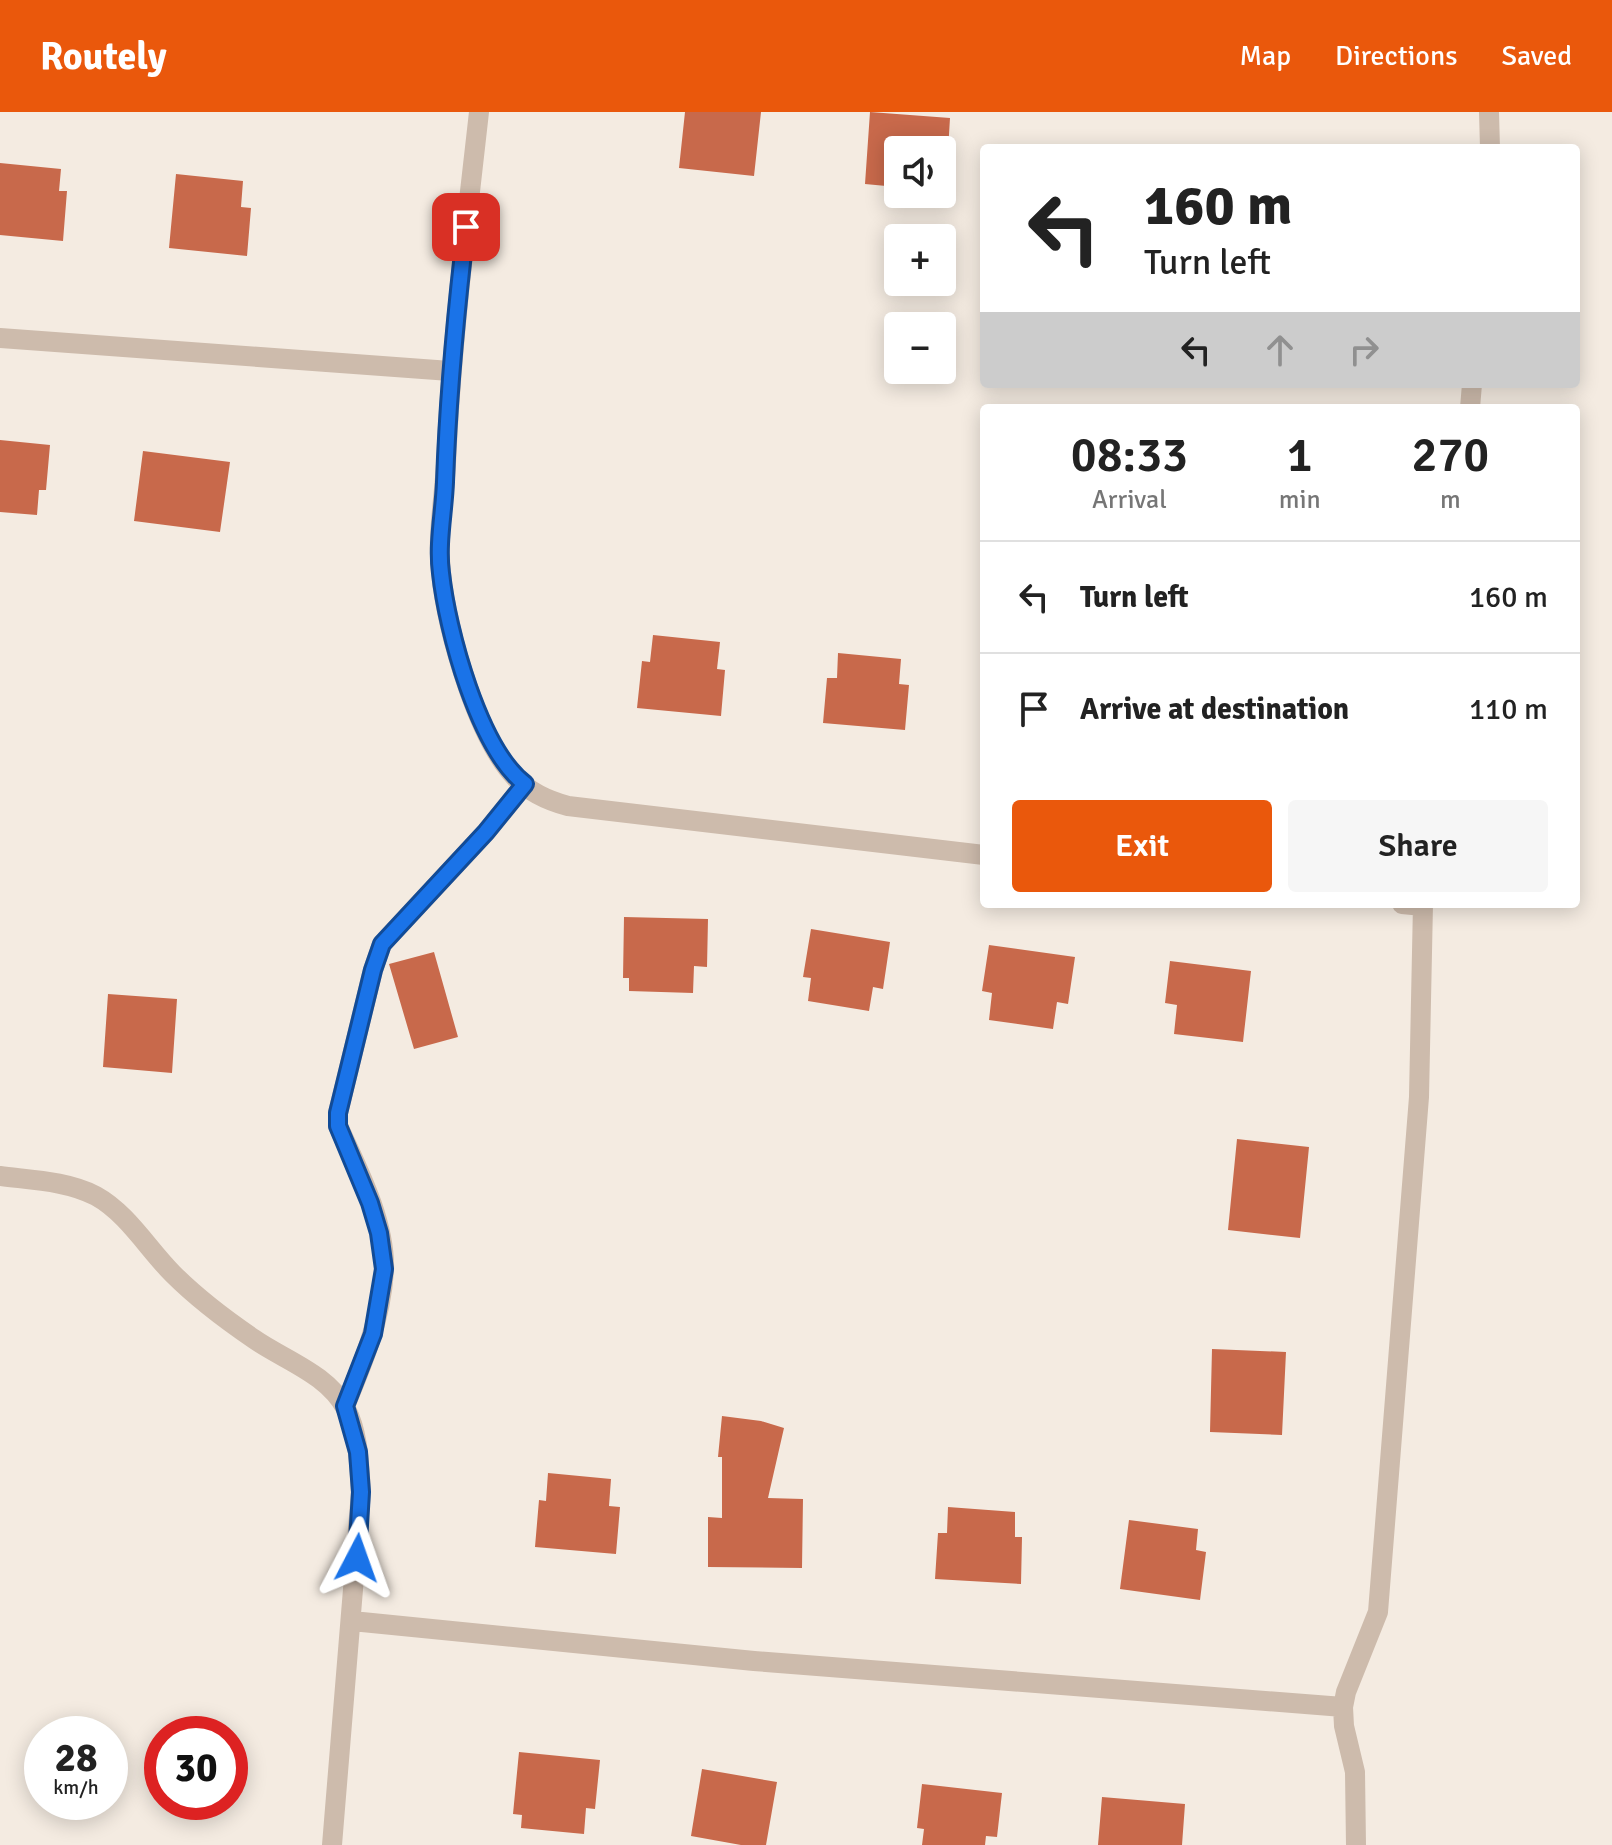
<!DOCTYPE html>
<meta charset="utf-8">
<style>
:root{--surface:#fff;--page:#f6f6f6;--text:#222;--muted:#767676;--line:#e0e0e0;--accent:#ea580c}
body{margin:0;font-family:Signika,sans-serif;background:var(--page);color:var(--text);height:100vh;display:flex;flex-direction:column;font-size:30px;white-space:nowrap}
*{box-sizing:border-box;margin:0}
p{font-size:26px;color:var(--muted)}
.icon{flex:none;width:44px;height:44px;fill:none;stroke:currentColor;stroke-width:2;stroke-linecap:round;stroke-linejoin:round}
.map{position:relative;flex:1;overflow:hidden}
.side{position:absolute;left:980px;top:292px;width:600px;height:504px;display:flex;flex-direction:column;background:var(--surface);border-radius:8px;box-shadow:0 4px 20px #0003}
.side>*{flex:none}
.top-card{position:absolute;left:980px;top:32px;width:600px;height:244px;border-radius:8px;box-shadow:0 4px 20px #0003;background:#fff;color:var(--text);overflow:hidden}
.buttons{position:absolute;left:884px;top:24px;display:grid;gap:16px}
.buttons a{display:grid;place-items:center;width:72px;height:72px;border-radius:8px;background:var(--surface);box-shadow:0 4px 20px #0003;font-size:40px}
.speed{position:absolute;left:24px;top:1604px;display:flex;gap:16px;font-size:40px;font-weight:700;text-align:center}
.speed>*{display:grid;place-content:center;width:104px;height:104px;border-radius:50%;background:var(--surface);box-shadow:0 4px 20px #0003;line-height:1}
.speed small{font-size:20px;font-weight:400}
.speed .limit{border:12px solid #d22;background:#fff;color:#111}
.pin{position:absolute;display:grid;place-items:center;width:68px;height:68px;color:#fff;margin:-34px;border-radius:16px;box-shadow:0 4px 12px #0006}
.me{position:absolute;width:88px;margin:-44px;rotate:4deg;stroke-linejoin:round;filter:drop-shadow(0 0 6px #0008)}
.turn{display:flex;align-items:center;gap:28px;height:168px;padding:0 32px;font-size:36px}
.turn .icon{width:104px;height:104px;stroke-width:2.5}
.turn b{display:block;font-size:56px;line-height:68px}
.lanes{display:flex;align-items:center;height:76px;padding:0 32px;background:#0003;justify-content:center;gap:40px;direction:ltr}
.lanes .off{opacity:.35}
.eta{display:flex;justify-content:space-evenly;align-items:center;height:136px;text-align:center}
.eta b{font-size:48px;font-weight:600;line-height:56px}
.action{display:flex;gap:16px;margin-top:auto;padding:16px 32px}
.action a{flex:1;height:92px;border-radius:8px;background:var(--accent);color:#fff;font-size:32px;font-weight:600;line-height:92px;text-align:center}
.action a+a{background:var(--page);color:var(--text)}
ul{padding:0;list-style:none}
li{display:flex;align-items:center;gap:24px;height:112px;padding:0 32px;border-top:2px solid var(--line)}
li div{flex:1}
li b{display:block;font-size:30px}
li em{font-style:normal}
header{display:flex;align-items:center;gap:48px;box-sizing:border-box;height:112px;padding:0 40px;background:var(--accent);color:#fff}
header strong{font-size:38px}
nav{display:flex;gap:44px;margin-inline-start:auto;font-size:28px}
.map>svg:first-child{display:block}
</style>
<header>
<strong>Routely</strong>
<nav><a>Map</a><a>Directions</a><a>Saved</a></nav>
</header>
<div class="map">
<svg width="1612" height="1733" viewBox="0 0 1612 1733">
<rect width="100%" height="100%" fill="#f4ebe1"/>
<path fill="#c8694b" d="M685,0H761L754,64L679,56Z
M870,0L950,6L947,55L942,54V38H898L897,75L865,72Z
M0,51L61,57L59,79H67L63,129L0,123Z
M176,62L243,69L241,95L251,96L247,144L169,136Z
M0,328L50,333L46,378H39L37,403L0,400Z
M143,339L230,350L220,420L134,409Z
M653,523L720,530L717,557L725,558L721,604L637,596L642,549L650,550Z
M838,541L901,547L899,572L909,573L905,618L823,611L827,566H837Z
M624,805L708,807L707,855L694,854L693,881L629,879V866H623Z
M811,817L890,830L883,877L873,875L869,899L808,889L811,866L803,865Z
M989,833L1075,845L1068,892L1057,890L1053,917L989,908L992,881L982,879Z
M434,840L458,925L414,937L389,852Z
M1170,849L1251,859L1243,930L1174,922L1177,893L1165,891Z
M108,882L177,887L172,961L103,955Z
M1237,1027L1309,1035L1300,1126L1228,1118Z
M1212,1237L1286,1240L1282,1323L1210,1320Z
M722,1304L761,1309L784,1316L768,1386L803,1387L802,1456L708,1455V1405L722,1406V1345H718Z
M548,1361L611,1367L609,1394L620,1395L616,1442L535,1435L539,1388L546,1389Z
M948,1395L1015,1400V1425H1022L1021,1472L935,1467L938,1421H947Z
M1129,1408L1198,1417L1196,1438L1206,1440L1200,1488L1120,1477Z
M519,1640L600,1648L595,1697L586,1696L584,1722L521,1716L522,1703L513,1702Z
M702,1657L777,1670L766,1733H741L691,1724Z
M922,1672L1002,1681L997,1725L986,1724L985,1733H922L924,1717L917,1716Z
M1102,1685L1185,1692L1182,1733H1098Z"/>
<g fill="none" stroke-linecap="round" stroke-linejoin="round">
<path stroke="#cdbbac" stroke-width="20" d="M479,0C466,117 451,234 446,352C444,387 437,426 441,461C447,517 476,624 515,665C529,680 549,689 568,694L984,743
M1489,0L1490,36
M0,226L450,259
M1470,296L1472,272
M1402,792L1423,794
M0,1064C31,1068 68,1069 96,1084C127,1101 148,1137 173,1162C197,1186 226,1208 254,1227C284,1248 328,1262 346,1297C359,1322 359,1353 361,1380L332,1733
M345,1294C363,1251 381,1208 384,1159C386,1111 358,1057 338,1014V1001L373,858L382,832L486,720L525,672
M352,1509L754,1549L1343,1595
M1356,1733L1355,1660L1344,1614L1343,1595L1346,1580L1378,1500L1419,985L1423,792"/>
</g>
<g fill="none" stroke-linecap="round" stroke-linejoin="round">
<defs>
<path id="route" d="M357,1446L361,1380L358,1340L345,1294L373,1222L384,1157L379,1121L370,1091L338,1014V1001L373,858L382,832L486,720L525,672C479,637 447,518 441,461C437,432 444,399 445,370C448,284 456,200 466,115"/>
</defs>
<use href="#route" stroke="#114b97" stroke-width="20"/>
<use href="#route" stroke="#1a73e8" stroke-width="14"/>
</g>
</svg>
<div class="buttons">
<a><svg class="icon" aria-label="sound" viewBox="0 0 24 24"><path d="M4 9h4l5-4v14l-5-4H4zM17 9q2 3 0 6"/></svg></a>
<a>+</a>
<a>−</a>
</div>
<div class="speed"><div>28<small>km/h</small></div><div class="limit">30</div></div>
<div class="pin" style="left:466px;top:115px;background:#d93025"><svg class="icon" aria-label="arrive" viewBox="0 0 24 24"><path d="M6 21V4h12l-3 4 3 4H6"/></svg></div>
<svg class="me" style="left:357px;top:1446px" viewBox="-20 -20 40 40"><path d="M0-17L14 15 0 8-14 15z" fill="#1a73e8" stroke="#fff" stroke-width="4"/></svg>
<div class="top-card">
<div class="turn"><svg class="icon" aria-label="left" viewBox="0 0 24 24"><path d="M17 20v-9H6M10 6l-5 5 5 5"/></svg><div><b>160 m</b>Turn left</div></div>
<div class="lanes"><svg class="icon" aria-label="left" viewBox="0 0 24 24"><path d="M17 20v-9H6M10 6l-5 5 5 5"/></svg><svg class="icon off" aria-label="ahead" viewBox="0 0 24 24"><path d="M12 20V5M6 11l6-6 6 6"/></svg><svg class="icon off" aria-label="right" viewBox="0 0 24 24"><path d="M7 20v-9h11M14 6l5 5-5 5"/></svg></div>
</div>
<section class="side">
<div class="eta">
<div><b>08:33</b><p>Arrival</p></div>
<div><b>1</b><p>min</p></div>
<div><b>270</b><p>m</p></div>
</div>
<ul>
<li><svg class="icon" aria-label="left" viewBox="0 0 24 24"><path d="M17 20v-9H6M10 6l-5 5 5 5"/></svg><div><b>Turn left</b></div><em>160 m</em></li>
<li><svg class="icon" aria-label="arrive" viewBox="0 0 24 24"><path d="M6 21V4h12l-3 4 3 4H6"/></svg><div><b>Arrive at destination</b></div><em>110 m</em></li>
</ul>
<div class="action"><a>Exit</a><a>Share</a></div>
</section>
</div>
